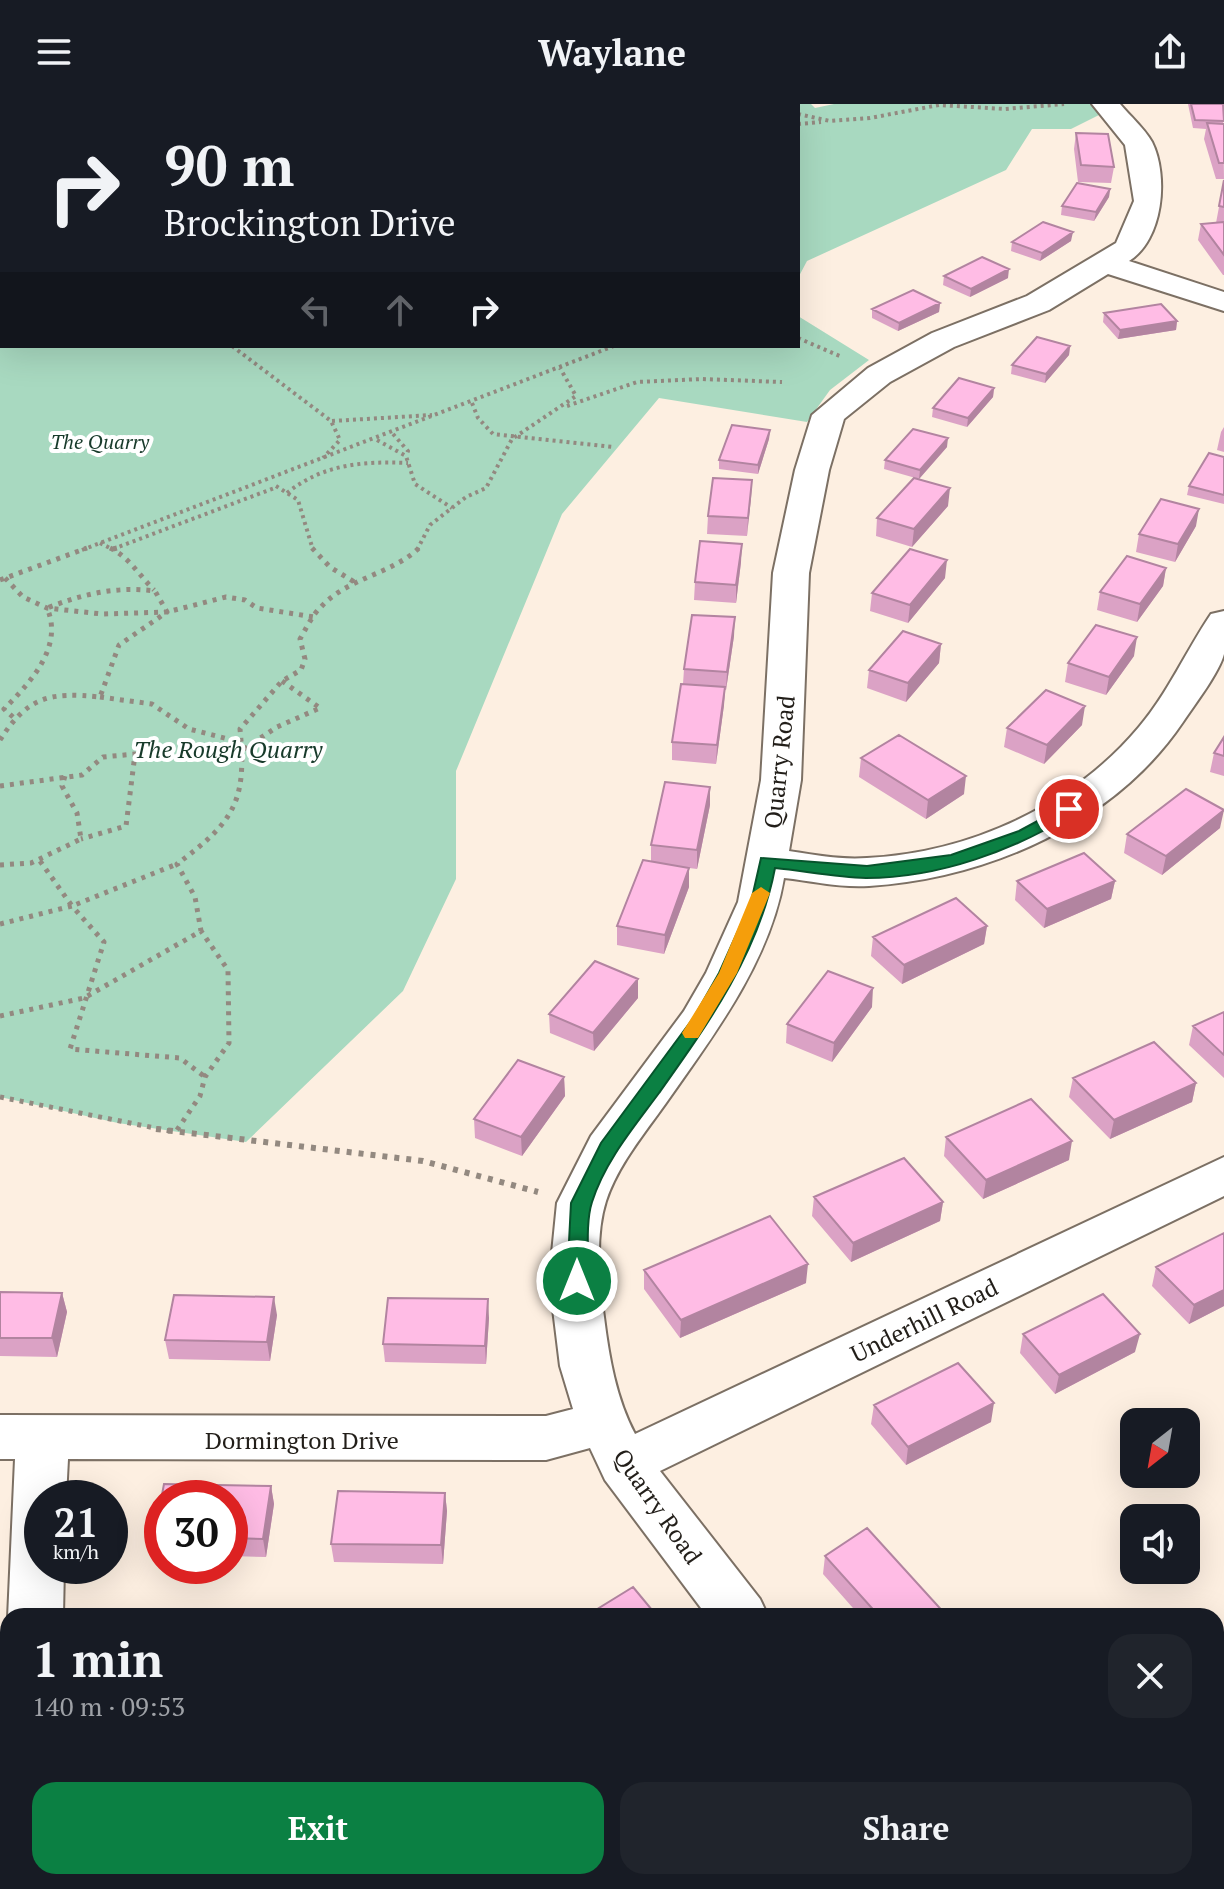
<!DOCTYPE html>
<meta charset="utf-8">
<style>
:root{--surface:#171b24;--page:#20242c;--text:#f1f3f6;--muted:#9ea1a6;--accent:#0b8043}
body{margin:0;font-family:"PT Serif",serif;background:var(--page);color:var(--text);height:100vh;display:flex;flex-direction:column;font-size:30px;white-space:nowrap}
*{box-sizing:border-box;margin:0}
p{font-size:26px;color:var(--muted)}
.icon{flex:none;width:44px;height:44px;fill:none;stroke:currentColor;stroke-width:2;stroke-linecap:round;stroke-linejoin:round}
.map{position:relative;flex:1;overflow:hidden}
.side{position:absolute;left:0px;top:1504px;width:1224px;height:282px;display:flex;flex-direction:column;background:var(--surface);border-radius:24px 24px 0 0;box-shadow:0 8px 32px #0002}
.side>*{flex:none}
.banner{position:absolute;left:0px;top:0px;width:800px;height:244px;box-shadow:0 8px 32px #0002;background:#171b24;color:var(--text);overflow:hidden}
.needle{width:52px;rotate:211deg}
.tools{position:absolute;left:1120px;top:1304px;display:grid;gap:16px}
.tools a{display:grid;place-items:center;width:80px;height:80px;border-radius:16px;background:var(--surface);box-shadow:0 8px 32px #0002;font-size:40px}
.speed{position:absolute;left:24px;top:1376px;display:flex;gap:16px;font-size:40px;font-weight:700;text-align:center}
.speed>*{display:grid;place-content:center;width:104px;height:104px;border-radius:50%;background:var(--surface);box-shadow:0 8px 32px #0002;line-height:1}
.speed small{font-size:20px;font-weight:400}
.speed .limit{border:12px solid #d22;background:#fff;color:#111}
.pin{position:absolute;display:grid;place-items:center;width:68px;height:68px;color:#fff;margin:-34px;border:4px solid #fff;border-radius:50%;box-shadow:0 2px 8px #0007}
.me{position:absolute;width:88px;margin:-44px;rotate:0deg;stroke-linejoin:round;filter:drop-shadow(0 0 6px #0008)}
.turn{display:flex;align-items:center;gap:28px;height:168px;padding:0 32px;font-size:36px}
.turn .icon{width:104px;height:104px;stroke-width:2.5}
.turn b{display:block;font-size:56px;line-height:68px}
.lanes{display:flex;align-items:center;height:76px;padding:0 32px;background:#0003;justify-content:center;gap:40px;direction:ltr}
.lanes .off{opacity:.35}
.round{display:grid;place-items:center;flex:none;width:84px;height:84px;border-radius:24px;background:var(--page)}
.summary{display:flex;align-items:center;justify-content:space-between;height:136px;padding:0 32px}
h1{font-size:48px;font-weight:700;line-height:60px}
.cta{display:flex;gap:16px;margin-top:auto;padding:16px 32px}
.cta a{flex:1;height:92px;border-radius:24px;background:var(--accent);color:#fff;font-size:32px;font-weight:700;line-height:92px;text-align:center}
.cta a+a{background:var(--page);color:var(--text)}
header{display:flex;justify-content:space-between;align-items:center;height:104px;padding:0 32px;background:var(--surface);font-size:36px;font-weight:700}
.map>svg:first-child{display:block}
</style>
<header><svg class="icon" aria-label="menu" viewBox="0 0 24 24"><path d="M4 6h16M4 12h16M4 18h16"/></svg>Waylane<svg class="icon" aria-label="share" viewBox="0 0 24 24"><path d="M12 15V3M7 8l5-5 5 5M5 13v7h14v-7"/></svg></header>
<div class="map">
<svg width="1224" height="1785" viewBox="0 0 1224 1785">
<rect width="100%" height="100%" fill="#fdefe1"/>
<path fill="#a8d9c0" d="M650,0H811L815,4L834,0H1106L1111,5L1071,25H1032L1006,66L807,157L798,174V2H644Z
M0,110L2,242H798V212L869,256L830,286L807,318L659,294L562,410L456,667V775L403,887L246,1038L118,1019L0,993Z"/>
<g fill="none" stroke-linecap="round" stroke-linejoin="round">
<defs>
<path id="minor" d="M137,0H171L135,2Z
M574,0H608L610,2H576Z
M625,0H662L623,2Z
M1092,0H1120C1130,12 1145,25 1152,38C1169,72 1163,136 1129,157L1224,188V207L1108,170L1049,206L954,243L890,278L844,315L829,366L809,469L801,676L789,747C815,751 841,756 867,754C969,749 1073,702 1139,623C1168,589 1186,547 1211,510L1224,507C1224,520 1224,537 1224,550C1219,569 1195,600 1183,618C1115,719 989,774 869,782C841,784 812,777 784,774C770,857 714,931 666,999C644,1030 618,1061 606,1097C595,1131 599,1179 604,1213C609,1253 616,1294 635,1330L1224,1053V1092L660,1367L760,1495L768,1512H707L605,1376L590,1344L546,1356L68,1355L66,1394H42V1462H64L63,1512L8,1514L15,1355H0V1311L546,1312L573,1305L560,1262L553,1205L552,1149L557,1099L591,1032L684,907L706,869L738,798L761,676L773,469L795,366L812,311L868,264L932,229L1027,192L1116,139L1134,97L1125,41Z
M1224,1700V1757L1216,1760V1703Z
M934,1778H997L1000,1785H937Z
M1068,1778H1141L1138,1785H1065Z"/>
</defs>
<use href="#minor" stroke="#7c7064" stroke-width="4"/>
<path stroke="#938980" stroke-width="4" stroke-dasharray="3 4" stroke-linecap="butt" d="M798,10L830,17L870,14L939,1L1005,5L1064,0
M798,20L821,18
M798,234L842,253
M232,242L331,317L340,336L323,354
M472,299L478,314L493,330L613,343
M567,302L637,278L702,275L782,278
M332,317L432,311
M393,330L408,347L406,352
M377,336L406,352L415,380L452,404
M276,382L298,396L313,446
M287,389C323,360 363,357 408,359
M100,439L114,446
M113,445L277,383
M82,446L614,242
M417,446L430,421L466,393L486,384L512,335L576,292L560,264"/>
<path stroke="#938980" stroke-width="5" stroke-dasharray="4 6" stroke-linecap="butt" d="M110,444C129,453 139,471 154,486
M312,444L330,463L356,479
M113,445L117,444
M5,474L23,493L47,504L102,510L167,508L226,493L245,496L257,504L314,513
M0,476L87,444
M282,577L320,604
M100,593L152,600L189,625L240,638
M13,613L4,605C30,579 64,543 47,504
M0,636C28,592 50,588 100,593L119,541L167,508L155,487C116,482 83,490 47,504
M244,645L277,623L320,604
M0,682L82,671L103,653L135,650L126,722L81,735
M40,757L72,802L177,760
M0,761L31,759L81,735L77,709L62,682L65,672
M0,820L72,802L104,838L70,945L180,954L205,973
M0,912L84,894L201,827L195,793L177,760C235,717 247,697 240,625L282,577L301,566L305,555L300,535C306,525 312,511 321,503C347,474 392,470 419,444
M0,993L170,1027
M177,1026L200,992L205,973L229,939L228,866L201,827"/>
<path stroke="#938980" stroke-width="6" stroke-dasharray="5 7" stroke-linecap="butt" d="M156,1025L423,1057L538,1088
M10,1785L11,1778"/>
<use href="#minor" fill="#fff" fill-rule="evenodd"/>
</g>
<path fill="#dba2c5" d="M476,0H524L525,2H480Z
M1188,0H1223L1224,75H1216L1204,35L1206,25L1193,24Z
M1076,29L1114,63L1111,79L1078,78L1074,45Z
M1224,76V171H1223L1198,136L1201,120L1216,119Z
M1110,85L1109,93L1094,117L1061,111L1062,102Z
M1071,137L1040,157L1011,147L1012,138Z
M944,172L1008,174L970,193L943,181Z
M940,199L939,208L898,227L872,214V205Z
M1104,209L1177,217L1176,226L1118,235L1103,218Z
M1070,242L1069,251L1045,279L1011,270L1012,261Z
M994,284L993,293L967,323L932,313L933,304Z
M1224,323V348L1217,346L1221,328Z
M770,326L769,335L758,370L719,365V356Z
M947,343L919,375L884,365L885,356Z
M1224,353V400L1187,391L1189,382Z
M752,376L747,432L707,430L708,412Z
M948,402L912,443L876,432L877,414Z
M1196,422L1175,458L1136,448L1139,430Z
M741,458L736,499L694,496L695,478Z
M1166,464L1163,482L1137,518L1097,506L1100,488Z
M945,474L908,519L870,507L872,489Z
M734,532L726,586H725L724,601L716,660L672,656V638L683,580L684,565Z
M941,540L939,559L906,598L867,584L869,566Z
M1134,552L1106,591L1065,578L1068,559Z
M1082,621L1044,660L1004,643L1007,624Z
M1224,633V672L1210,668L1214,649Z
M861,654L964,690L926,715L859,673Z
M710,701L697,765L689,764V783L664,850L617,841V822L651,757V741Z
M1220,724L1162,771L1124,749L1127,730Z
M1017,777H1115L1111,795L1044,824L1015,796Z
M987,822L984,840L902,880L871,852L873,833Z
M638,875V894L594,947L550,929L549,910Z
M872,903L832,958L786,939L787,920Z
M1224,908V974L1189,941L1193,922Z
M564,973L565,992L522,1052L475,1034L474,1015Z
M1073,974L1196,979L1192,998L1110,1035L1069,993Z
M946,1033L1069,1056L983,1095L944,1052Z
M814,1093L943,1098L940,1117L851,1158L812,1112Z
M1224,1129V1202L1189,1220L1152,1182L1156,1163Z
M644,1166L806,1179L680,1234L644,1185Z
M0,1188L62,1189L67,1208L57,1253L0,1252Z
M277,1211L270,1257L169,1255L165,1236Z
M489,1214L486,1260L385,1258L383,1240Z
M1023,1230L1135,1248L1055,1290L1020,1249Z
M874,1301L991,1318L906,1361L871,1320Z
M164,1380L271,1382L274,1400L266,1453L230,1452V1394H162V1451H159L154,1433Z
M445,1389L447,1407L443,1460L334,1458L331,1440Z
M825,1452L947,1512H860L823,1470Z
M774,1778H870L875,1785H779Z"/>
<path fill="#b284a0" d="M35,0H57L52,2H30Z
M285,0H299L292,2H285Z
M515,0H524L525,2H510Z
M1110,85L1109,93L1094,117L1096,108Z
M1073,128L1071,137L1040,157L1042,149Z
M1009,165L1008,174L970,193L971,185Z
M940,199L939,208L898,227L899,219Z
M1177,217L1176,226L1118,235L1120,226Z
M1070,242L1069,251L1045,279L1046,270Z
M994,284L993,293L967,323L968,314Z
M770,326L769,335L758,370V361Z
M948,334L947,343L919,375L920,366Z
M752,376L751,394L747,432L748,414Z
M950,384L948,402L912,443L914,425Z
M1199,405L1196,422L1175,458L1178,440Z
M742,440L741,458L736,499V481Z
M947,456L945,474L908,519L910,501Z
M1166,464L1163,482L1137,518L1140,500Z
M735,513L734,532L726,586L727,568Z
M1137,533L1134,552L1106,591L1109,573Z
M941,540L939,559L906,598L908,579Z
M725,583L724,601L716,660L717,641Z
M1085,602L1082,621L1044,660L1047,641Z
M966,672L964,690L926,715L928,696Z
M710,683V701L697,765V746Z
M1224,706L1220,724L1162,771L1166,752Z
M689,764V783L664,850L665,831Z
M1115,777L1111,795L1044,824L1047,805Z
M987,822L984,840L902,880L904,861Z
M638,875V894L594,947L593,929Z
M873,884L872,903L832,958L834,939Z
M564,973L565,992L522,1052L521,1033Z
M1196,979L1192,998L1110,1035L1114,1016Z
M1072,1037L1069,1056L983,1095L986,1076Z
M943,1098L940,1117L851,1158L853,1139Z
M808,1160L806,1179L680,1234L681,1216Z
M1224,1186V1202L1189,1220L1194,1201Z
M62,1189L67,1208L57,1253L52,1234Z
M274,1193L277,1211L270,1257L267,1238Z
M488,1195L489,1214L486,1260L485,1242Z
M1140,1230L1135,1248L1055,1290L1059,1271Z
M994,1299L991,1318L906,1361L908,1343Z
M271,1382L274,1400L266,1453L263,1435Z
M445,1389L447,1407L443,1460L441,1441Z
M1224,1589V1597L1221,1605L1216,1608V1593Z"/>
<path fill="#ffbce5" stroke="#b284a0" stroke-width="2" d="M12,0H35L30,2H16Z
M223,0H250L253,2H215Z
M494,0H515L510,2H499Z
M1191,0H1223L1224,17L1195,16Z
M1207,19L1224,20V59H1219Z
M1076,29L1108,30L1114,63L1081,61Z
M1224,76V103L1219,102Z
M1077,79L1110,85L1096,108L1062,102Z
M1043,118L1073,128L1042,149L1012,138Z
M1224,118V151L1201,120Z
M982,153L1009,165L971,185L944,172Z
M913,186L940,199L899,219L872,205Z
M1161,200L1177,217L1120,226L1104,209Z
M1037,233L1070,242L1046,270L1012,261Z
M959,274L994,284L968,314L933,304Z
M732,321L770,326L758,361L719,356Z
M913,325L948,334L920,366L885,356Z
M1209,349L1224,353V391L1189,382Z
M713,374L752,376L748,414L708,412Z
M914,374L950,384L914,425L877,414Z
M1161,395L1199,405L1178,440L1139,430Z
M700,437L742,440L736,481L695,478Z
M910,445L947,456L910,501L872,489Z
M1127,452L1166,464L1140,500L1100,488Z
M692,511L735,513L727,568L684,565Z
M1096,521L1137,533L1109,573L1068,559Z
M903,527L941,540L908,579L869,566Z
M681,580L725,583L717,641L672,638Z
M1046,586L1085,602L1047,641L1007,624Z
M899,631L966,672L928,696L861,654Z
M1224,633V652L1214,649Z
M665,678L710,683L697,746L651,741Z
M1186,685L1224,706L1166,752L1127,730Z
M1084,749L1115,777L1047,805L1017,777Z
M643,756L689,764L665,831L617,822Z
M956,794L987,822L904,861L873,833Z
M595,857L638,875L593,929L549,910Z
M828,867L873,884L834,939L787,920Z
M1224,908V951L1193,922Z
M1154,938L1196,979L1114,1016L1073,974Z
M518,956L564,973L521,1033L474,1015Z
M1031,995L1072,1037L986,1076L946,1033Z
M904,1054L943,1098L853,1139L814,1093Z
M770,1112L808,1160L681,1216L644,1166Z
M1224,1129V1186L1194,1201L1156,1163Z
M0,1188L62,1189L52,1234H0Z
M1103,1190L1140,1230L1059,1271L1023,1230Z
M174,1191L274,1193L267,1238L165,1236Z
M388,1194L488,1195L485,1242L383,1240Z
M958,1259L994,1299L908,1343L874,1301Z
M164,1380L271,1382L263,1435L230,1434V1394H162V1433H154Z
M338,1387L445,1389L441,1441L331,1440Z
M867,1424L947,1512H879L825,1452Z
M633,1483L657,1512H586Z
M1216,1572L1224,1583V1589L1216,1593Z
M153,1778H173L176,1785H137Z
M787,1778H870L875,1785H793Z"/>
<path fill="#0b8043" stroke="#07532c" stroke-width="2" d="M1069,700L1075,701V709C1014,746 940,774 866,774C836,773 805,767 775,764C759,849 708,920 659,989C634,1023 605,1057 592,1098C585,1120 589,1153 588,1177L577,1185L570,1182L567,1177L571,1099L601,1039L694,913L719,869L751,798L761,754L867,762L951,751L1019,727Z"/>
<path fill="#f59e0b" d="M761,783L770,789L737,869L698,934H685L682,929L719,869L752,789Z"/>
<g text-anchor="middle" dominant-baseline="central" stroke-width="8" stroke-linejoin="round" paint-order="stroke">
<g font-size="20" font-style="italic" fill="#173a2a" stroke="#fff">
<text x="100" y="337">The Quarry</text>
</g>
<g font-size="24" font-style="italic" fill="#173a2a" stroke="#fff">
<text x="228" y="645">The Rough Quarry</text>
</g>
<g font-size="24" fill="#221e19" stroke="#fff">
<text transform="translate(779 658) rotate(-84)">Quarry Road</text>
<text transform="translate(924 1216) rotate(-26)">Underhill Road</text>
<text x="302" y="1336">Dormington Drive</text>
<text transform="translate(658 1402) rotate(55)">Quarry Road</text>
</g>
</g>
</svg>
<div class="tools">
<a><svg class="needle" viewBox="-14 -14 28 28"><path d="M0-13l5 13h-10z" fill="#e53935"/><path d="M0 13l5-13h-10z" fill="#9ea1a6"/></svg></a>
<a><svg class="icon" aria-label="sound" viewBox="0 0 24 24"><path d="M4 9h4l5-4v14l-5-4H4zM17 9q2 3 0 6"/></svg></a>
</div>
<div class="speed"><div>21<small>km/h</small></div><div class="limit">30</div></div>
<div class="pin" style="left:1069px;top:705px;background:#d93025"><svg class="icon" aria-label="arrive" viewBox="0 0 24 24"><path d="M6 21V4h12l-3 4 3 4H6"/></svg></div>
<svg class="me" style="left:577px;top:1177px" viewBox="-20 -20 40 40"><circle r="17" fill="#0b8043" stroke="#fff" stroke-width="3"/><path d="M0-11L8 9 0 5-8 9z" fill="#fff"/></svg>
<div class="banner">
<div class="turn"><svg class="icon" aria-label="right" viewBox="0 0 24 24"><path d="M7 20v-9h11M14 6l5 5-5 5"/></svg><div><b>90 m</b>Brockington Drive</div></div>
<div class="lanes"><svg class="icon off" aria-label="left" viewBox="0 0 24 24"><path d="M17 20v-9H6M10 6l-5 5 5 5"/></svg><svg class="icon off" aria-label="ahead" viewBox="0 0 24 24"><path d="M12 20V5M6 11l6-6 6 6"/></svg><svg class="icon" aria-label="right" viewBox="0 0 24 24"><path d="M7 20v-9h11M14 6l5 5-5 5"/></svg></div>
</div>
<section class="side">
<div class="summary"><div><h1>1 min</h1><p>140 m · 09:53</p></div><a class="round"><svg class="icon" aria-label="close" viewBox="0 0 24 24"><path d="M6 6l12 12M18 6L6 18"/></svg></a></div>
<div class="cta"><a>Exit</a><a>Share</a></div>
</section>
</div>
